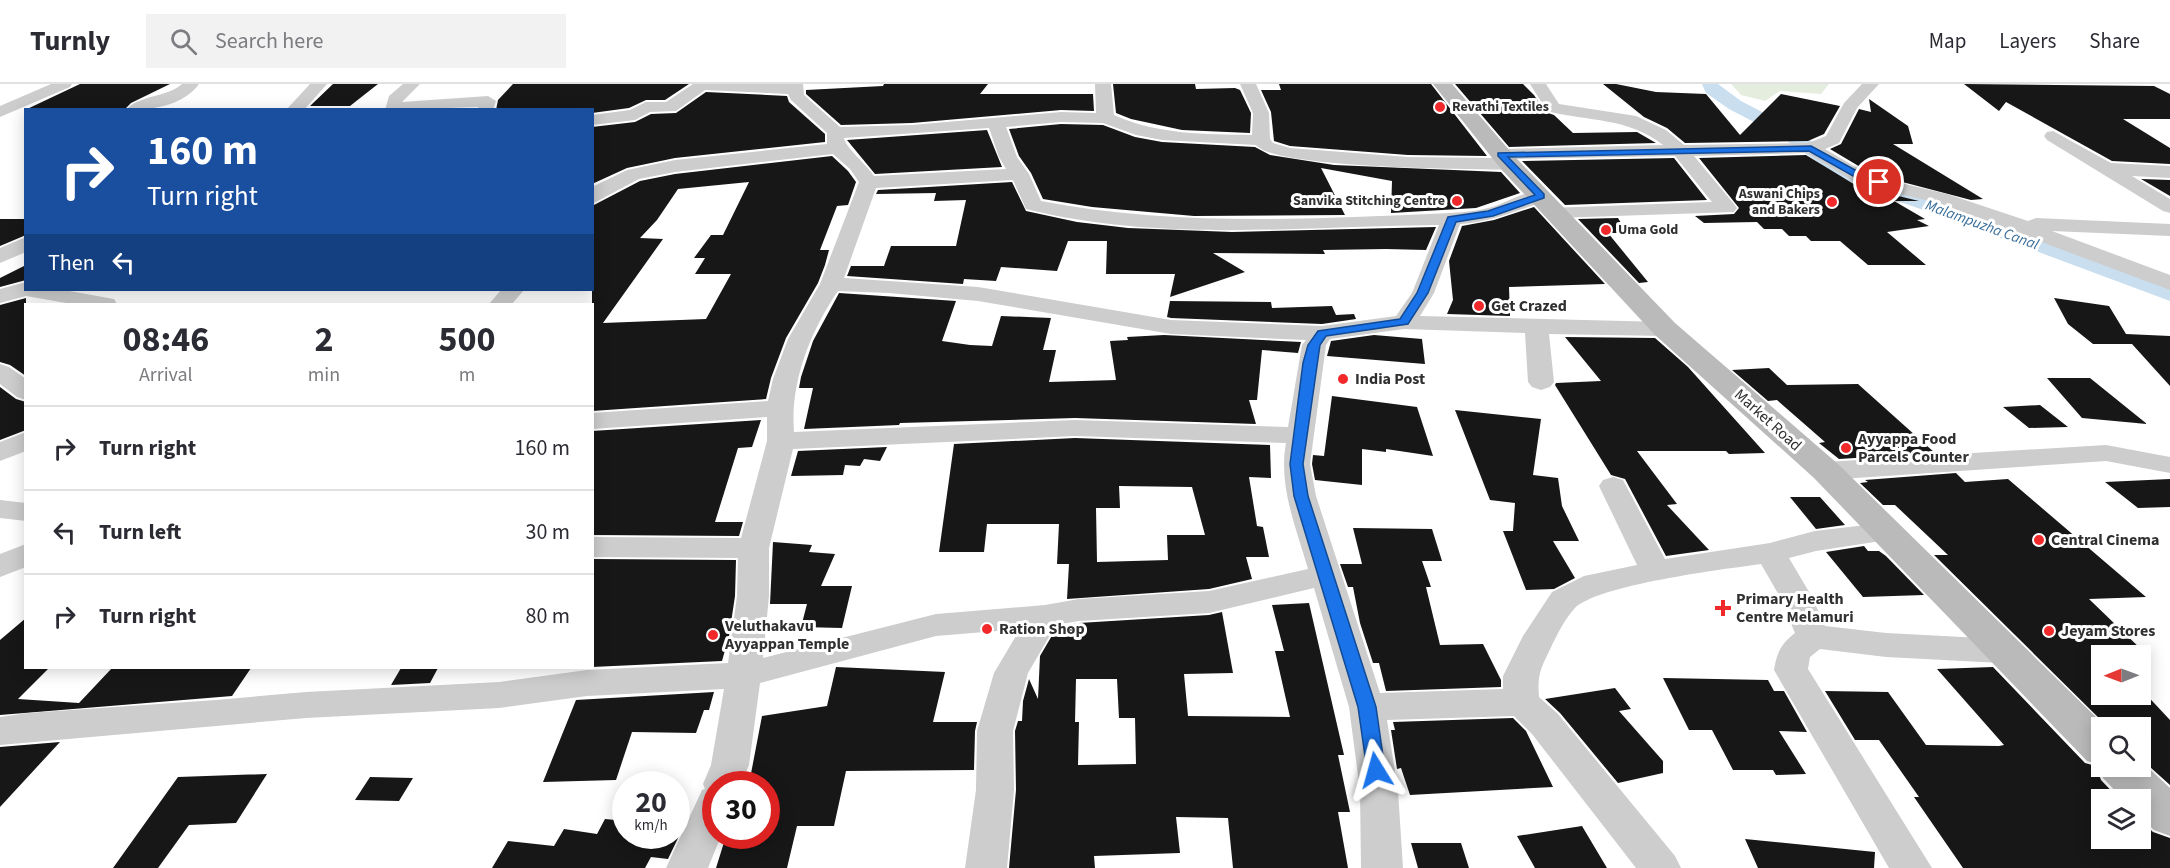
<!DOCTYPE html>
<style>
:root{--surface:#fff;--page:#f2f2f3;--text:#2b2b33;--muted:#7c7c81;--line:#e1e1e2}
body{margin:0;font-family:"Source Sans 3",sans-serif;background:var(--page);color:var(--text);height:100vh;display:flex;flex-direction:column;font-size:22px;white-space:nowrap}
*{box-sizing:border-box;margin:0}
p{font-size:20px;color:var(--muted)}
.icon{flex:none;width:33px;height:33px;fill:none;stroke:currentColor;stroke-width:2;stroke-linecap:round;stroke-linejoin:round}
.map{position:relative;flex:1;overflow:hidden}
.sheet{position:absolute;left:24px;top:219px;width:570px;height:366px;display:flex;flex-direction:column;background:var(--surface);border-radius:0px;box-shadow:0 3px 15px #0003}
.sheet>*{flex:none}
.banner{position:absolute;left:24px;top:24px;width:570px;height:183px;border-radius:0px;box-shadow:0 3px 15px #0003;background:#1a4fa0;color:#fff;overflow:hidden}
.needle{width:39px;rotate:269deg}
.controls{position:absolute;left:2091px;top:561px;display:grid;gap:12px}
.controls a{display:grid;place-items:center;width:60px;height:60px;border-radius:0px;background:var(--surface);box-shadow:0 3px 15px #0003;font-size:30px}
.speed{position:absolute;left:612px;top:687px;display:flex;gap:12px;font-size:30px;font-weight:700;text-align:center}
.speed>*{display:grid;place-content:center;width:78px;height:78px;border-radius:50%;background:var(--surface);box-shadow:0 3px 15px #0003;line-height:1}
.speed small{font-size:15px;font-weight:400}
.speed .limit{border:9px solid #d22;background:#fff;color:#111}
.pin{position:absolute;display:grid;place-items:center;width:51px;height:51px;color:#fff;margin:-26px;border:3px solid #fff;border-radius:50%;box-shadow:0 2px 6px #0007}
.me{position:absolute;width:66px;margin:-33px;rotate:352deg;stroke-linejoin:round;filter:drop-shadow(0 0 4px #0008)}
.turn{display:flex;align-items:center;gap:21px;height:126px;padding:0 24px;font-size:27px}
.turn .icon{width:78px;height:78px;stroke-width:2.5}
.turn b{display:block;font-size:42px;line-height:51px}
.then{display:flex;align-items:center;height:57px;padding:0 24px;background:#0003;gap:12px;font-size:22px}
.eta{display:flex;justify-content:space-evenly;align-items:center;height:102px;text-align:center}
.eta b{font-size:36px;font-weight:700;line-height:42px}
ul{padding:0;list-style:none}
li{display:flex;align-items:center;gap:18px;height:84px;padding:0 24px;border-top:2px solid var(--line)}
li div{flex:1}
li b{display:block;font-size:22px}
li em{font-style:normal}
header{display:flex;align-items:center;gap:36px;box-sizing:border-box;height:84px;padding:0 30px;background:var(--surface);border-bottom:2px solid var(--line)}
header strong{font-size:28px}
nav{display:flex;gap:33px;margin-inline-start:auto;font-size:21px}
.search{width:420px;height:54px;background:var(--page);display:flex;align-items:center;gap:15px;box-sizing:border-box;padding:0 21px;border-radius:0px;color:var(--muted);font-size:22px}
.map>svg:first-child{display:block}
</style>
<header>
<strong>Turnly</strong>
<div class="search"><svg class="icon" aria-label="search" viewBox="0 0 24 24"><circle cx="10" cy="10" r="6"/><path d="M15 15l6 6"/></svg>Search here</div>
<nav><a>Map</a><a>Layers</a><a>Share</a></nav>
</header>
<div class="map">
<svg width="2170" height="784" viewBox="0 0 2170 784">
<rect width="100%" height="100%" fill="#fff"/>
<path fill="#e5eede" d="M1731,0H1829L1821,10L1780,7L1765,17L1741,11Z"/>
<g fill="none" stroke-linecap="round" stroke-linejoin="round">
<path fill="#c9deef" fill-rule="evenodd" d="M1702,0H1718L1741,17L1787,41L1851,83L1886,100L1982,131L2170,202V217L1966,141L1872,108L1837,91L1775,49L1729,25L1706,9Z"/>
</g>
<path fill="#171717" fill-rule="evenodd" d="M80,0H170L131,19L124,26H25Z
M333,0H378L350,22H310Z
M513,0H689L665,16H646L629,24L592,29V26H496L498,16Z
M884,0H988L980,10H1093L1094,27L1061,26L912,39L841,41L806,10V6L883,2Z
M1113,0H1195L1196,5L1235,4L1240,6L1251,29L1250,49L1182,46L1131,35L1116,29Z
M1279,0H1431L1487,72L1408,71L1290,62L1274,57L1271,28L1261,6H1281Z
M1455,0H1523L1534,11L1545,28L1554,31L1573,49L1637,48L1656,59L1509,63Z
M1603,0H1616L1656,8L1706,10L1740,51L1781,10L1840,22L1824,50L1808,57L1685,59L1667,44L1644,33Z
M1964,0L2154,2L2170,10V35H2123L2170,64V80L2112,77L2006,18L1999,27Z
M706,8L787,12L789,18L825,50V58L675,74L627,84L592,100V43L635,38L651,30L676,29Z
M1869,15L1908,42L1913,60H1893L1983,115L1971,116L1872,90L1830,65L1841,60L1859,25L1871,28Z
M1061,40L1103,41L1135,53L1162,58L1255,63L1270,71L1334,81L1501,88L1520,109L1476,124L1391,129L1392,97L1321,84L1345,131L1194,132L1092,123L1043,115L1031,89L1019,72L1009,45Z
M987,46L1002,83L875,90L847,56Z
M1806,71L1857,102L1919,117H1894L1925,135L1917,136L1929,142L1887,148L1926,181H1868L1840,157H1811L1806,152H1789L1782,145H1764L1757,138L1704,139L1695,132L1734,130L1739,124L1699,74Z
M832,72L848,87L856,98L848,121L837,122L820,166H829L825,181L818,199L786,254L771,294L766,315L592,327V122L640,97L675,90ZM749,98L723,151H711L694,174H705L695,190H731L706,235L603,239L663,155L640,154L657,136L678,105Z
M1674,74L1707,116L1565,121L1522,77Z
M2141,95L2170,96V112Z
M1012,98L1026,127L1077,138L1128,144L1232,148L1436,143L1426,166L1386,165L1323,166L1325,170L1213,169L1245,188L1170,213L1175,190H1106L1107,157H1068L1057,187L1001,183L996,197L964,195L963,200L847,192L851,182H884L891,162H956L966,116L934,117L936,109L876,110L878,106Z
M1534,123L1605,200L1509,203L1510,232L1447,230L1453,216L1449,177L1462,142L1494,136Z
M1618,134L1627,149H1608L1648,198L1639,199L1578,135Z
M0,135H26V151L0,162Z
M26,181V196L0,203V194Z
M839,209L956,217L942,257L970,261L992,262L1001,232L1051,234L1043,266H1056L1049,298L1116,296L1110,257L1128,256L1127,253L1164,251L1301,258L1298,269L1262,266L1257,316H1249L1256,340L1075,334L900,339L899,341L804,345L813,304H799L801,293L813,257Z
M26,214V292L10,281L0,278V221Z
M2054,214L2109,222L2126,250L2170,252V302L2132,260H2093L2068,240Z
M1170,217L1271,218L1272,224L1332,222L1336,231L1354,230L1356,235L1322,240L1171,234L1167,233Z
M1374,251L1422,255L1425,280L1327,272L1331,257Z
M1565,253L1655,254L1688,283L1765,369L1729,370L1726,367H1637L1677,420L1667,421L1709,466L1666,472L1625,395L1611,391L1555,301L1556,299L1601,297Z
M1769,284L1787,301L1858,300L1935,369L1839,375L1819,359L1825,358L1777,316L1768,317L1732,286Z
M2047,294H2090L2147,340L2082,334Z
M0,303L16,315L26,318V346L0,356Z
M1332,312L1417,323L1433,372L1386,365V368L1362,365V401L1315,396L1312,380L1313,371L1324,372Z
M2040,321L2068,343L2029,344L2003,323Z
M1455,326L1541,335L1533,391L1558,394L1562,422L1579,457H1553L1575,494L1554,505L1526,506L1503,447H1513L1515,419L1490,416Z
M761,336L752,363L738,364L715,438H743L739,452L592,451V347Z
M1075,354L1270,361L1271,394L1249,393L1257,442L1263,443L1269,473H1246L1252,495L1209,505L1067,515L1069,480H1057L1059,440H987L984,468H939L954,360ZM1119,402L1192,403L1205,451H1167L1168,476L1097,478L1096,424H1120Z
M887,363L880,377L864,375L860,382L845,381L843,391L791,392L798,367Z
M1956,389L1965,398L2008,395L2146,513L2089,515L2144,568H2104L2107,572H2102V610H2140V604L2170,636V701L2140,674V644H2109L1934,471H1948L1895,421H1883L1860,399L1868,398L1865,396Z
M2170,395V423L2138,424L2105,398Z
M1790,413H1820L1845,441L1816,445Z
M1353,444L1432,445L1442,477H1422L1431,503H1426L1440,561L1483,560L1501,596V603L1386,607L1379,579H1373L1360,539L1353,503H1348L1340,480H1362Z
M773,458L812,461L809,468L835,470L821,502H852L842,544L801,543L807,520H770Z
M1864,462L1868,467H1879L1886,472L1924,511L1863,513L1826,468Z
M592,475L736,476L735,512L729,552L722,577L592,583Z
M1309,519L1344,671H1338L1350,728H1338L1348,784H1233L1228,734L1176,733L1180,769L1094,772L1095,784H1009L1016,706L1015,647L1018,637H1022L1023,617L1029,595L1038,615L1040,572L1057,543L1079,539L1209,531L1222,528L1233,589L1184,590L1188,632L1290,633L1275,567H1284L1272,521ZM1076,595H1117L1119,634H1135L1136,680L1078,681L1079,638H1075Z
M26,534V584H49L18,615L79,619L112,584H251L232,612L0,631V556Z
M836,583L945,588L933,638H977L975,647L974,686L846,687L834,742H797L787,784H716L726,752H766V700H749L762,632L827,622Z
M1993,583L2085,679L2096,682L2101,696L2120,716H2102V754H2140V736L2153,748L2170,754V784H1963L1914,713H1919L1879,656H1855L1825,607L1888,608L1926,661L1999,662L2004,661L1937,585Z
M401,584H438L430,599L391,601Z
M1663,594L1768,596L1774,607H1784L1807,648L1779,647L1806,690L1776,691L1773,686H1733L1712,646H1689Z
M1615,604L1631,625L1619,627L1663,677V689L1618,699L1560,629L1545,615Z
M714,608L709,626H704L696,649L632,648L616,696L543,698L576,616Z
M1513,634L1526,647L1553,703L1410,711L1401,684L1397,685L1391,646H1395L1393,638Z
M60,658L0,723V663Z
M267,690L236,739L189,741L158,784H113L178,693Z
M370,693L413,694L399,717L355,716Z
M605,735L626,737V752H679L668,775L651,773L645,784H492L508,757L554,762L564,745L597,750Z
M1582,742L1607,784H1535L1517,752Z
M1745,755L1875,768L1874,784H1758Z
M1411,759H1461L1469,784H1418Z"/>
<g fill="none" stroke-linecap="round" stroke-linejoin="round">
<path fill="#cdcdcd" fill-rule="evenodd" d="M51,0H72L70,3L0,33V22Z
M182,0H199C183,22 152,26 126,26C141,10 166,14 182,0Z
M310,0H327L304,26H286Z
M403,0H420L402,18L488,12L496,17L493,26H477L478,23L385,26L389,12Z
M693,0H803L804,11L840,43L912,41L1061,28L1096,29L1095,0H1111L1114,31C1158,51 1205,50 1252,51L1253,29L1240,0H1256L1269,29L1270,55L1273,59L1290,64L1408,73L1496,74L1492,70L1495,66L1501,65L1663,61C1628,33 1589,38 1547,27L1530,0H1546L1559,20L1636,32L1666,46L1684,61L1808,59L1826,52L1844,19L1862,0H1879L1857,24L1839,59L1825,65L1871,92L1947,110L2028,137L2036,134L2170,140V152L2052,147L2170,191V206L1934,118L1858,100L1807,69L1694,72L1734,120L1737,124L1734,128L1556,134L1549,132L1546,128L1549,124L1712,118L1675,72L1512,75L1518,80L1515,84L1509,86C1469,85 1276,85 1256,61L1162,56L1136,51L1103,39L1061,38L1006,43L1017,73L1029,90L1041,117C1175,143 1315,135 1451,129C1464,128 1478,127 1492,123C1509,118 1530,103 1548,108L1551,112L1548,116C1518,126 1491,138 1460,140L1434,209L1420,232L1665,238L1673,240L1677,245L1673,250L1665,252L1549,250L1554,298L1550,303L1541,306L1532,303L1528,298L1525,249L1404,245L1330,255L1326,261L1310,380L1316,412L1380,609L1503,605V592L1523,552L1552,508L1584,492L1637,481L1599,402L1603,396L1613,393L1623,396L1665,475L1770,459L1815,447L1883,439L1894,441L1898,448L1894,455L1816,467L1789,474L1812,513L1825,542L1886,549L2001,555L2013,558L2018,567L2013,576L2001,579L1886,573L1820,565L1810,573L1808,585L1932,784H1889L1774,586C1777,568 1781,560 1795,549L1780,513L1761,480C1725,485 1595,501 1574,525C1565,535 1558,549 1552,561C1542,583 1537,588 1539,613L1558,630L1675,772L1681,784H1636L1532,650L1514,632L1387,636L1398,707L1403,784H1361L1360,707L1349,623L1314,504L1209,529L1079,537L1056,541L1028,589L1013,647L1014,706L1007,784H965L976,706L977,647L994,589L1020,545L936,552L760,599L749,681L741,700H716V752H721L708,784H666L702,706L705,705L703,700L711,681L724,605L587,612L499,624L306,634L0,661V633L28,629L216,616L306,608L499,598L587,586L728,579L737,512L738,474L592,473V453L741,454L767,357V333L592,345V329L768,317L773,295L788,255L820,200L859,98L850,85L833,70L675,88L639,95L592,120V103L627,86L675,76L827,60V49L791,16L788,10L705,6L676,27L650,28L635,36L592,41V31L630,26L646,18H666ZM989,44L999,73L1006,85L874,92C866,80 845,63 844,54ZM1013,96L1026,125C1162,159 1301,142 1439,141L1412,209L1396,232L1322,242L1171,236L978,203L844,194L876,104ZM838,207L889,209L978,217L1171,250L1306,256L1302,261L1288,343L1075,336L794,348C790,298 810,248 838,207ZM1075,352L1286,359C1278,402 1296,443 1308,485L1209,507L1079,515L1045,521L936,530L763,574L769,512V464L793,365Z
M2053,47L2111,79L2170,82V94L2132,92L2170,115V129L2163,127L2047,56L2044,52L2047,48Z
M26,153V168L0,179V164Z
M26,198V206H64L114,215L117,220H72L26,212L0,219V205Z
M501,206H524L512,220H489Z
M0,280L9,283L26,295V316L17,313L0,300Z
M26,348V367L0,377V358Z
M2106,361L2170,373V389L2106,377L1826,396L1816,393L1812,387L1816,381L1826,378Z
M0,416L26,419V437L0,434Z
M26,460V483L0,493V470Z"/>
<path fill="#bababa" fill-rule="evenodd" d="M1433,0H1452L1517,75L1675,239L1838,380L2107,644H2102V682H2140V676L2170,704V752L2154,746L2140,732V716H2124L2103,694L2098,680L2087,677L1814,394L1655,251L1501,85Z"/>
</g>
<path fill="#1a73e8" stroke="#114b97" stroke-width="1.5" d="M1811,62L1868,93L1883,98L1879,101L1862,97L1809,67L1508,73L1544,110V114L1493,132L1456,138L1428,209L1408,240L1326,252L1320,261L1303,380L1308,412L1376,623L1385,686L1382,691L1376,693L1370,691L1367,686L1358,623L1294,412L1290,380L1303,279L1308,261L1318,247L1400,235L1417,209L1448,133L1488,127L1535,111L1498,72V69Z"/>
<g fill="#f1292b" stroke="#fff" stroke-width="2">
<circle cx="1440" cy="23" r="6"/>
<circle cx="1457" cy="117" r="6"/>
<circle cx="1832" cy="118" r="6"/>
<circle cx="1606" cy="146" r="6"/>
<circle cx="1479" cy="222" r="6"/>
<circle cx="1343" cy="295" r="6"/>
<circle cx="1846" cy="364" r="6"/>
<circle cx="2039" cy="456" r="6"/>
<path d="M1720 515h6v6h6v6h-6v6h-6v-6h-6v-6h6z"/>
<circle cx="987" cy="545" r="6"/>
<circle cx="2049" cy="547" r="6"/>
<circle cx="713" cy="551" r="6"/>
</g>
<g text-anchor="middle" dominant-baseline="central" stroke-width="6" stroke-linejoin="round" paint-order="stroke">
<g font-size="14" font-weight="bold" fill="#303030" stroke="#fff" text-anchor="start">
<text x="1452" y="23">Revathi Textiles</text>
<text x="1820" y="110" text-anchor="end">Aswani Chips<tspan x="1820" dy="16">and Bakers</tspan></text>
<text x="1445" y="117" text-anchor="end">Sanvika Stitching Centre</text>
<text x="1618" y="146">Uma Gold</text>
</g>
<g font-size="15" font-style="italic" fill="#386d99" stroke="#fff">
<text transform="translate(1982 141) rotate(20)">Malampuzha Canal</text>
</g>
<g font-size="16" font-weight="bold" fill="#303030" stroke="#fff" text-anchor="start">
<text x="1491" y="222">Get Crazed</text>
<text x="1355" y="295">India Post</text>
<text x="1858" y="355">Ayyappa Food<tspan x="1858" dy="18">Parcels Counter</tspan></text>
<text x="2051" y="456">Central Cinema</text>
<text x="1736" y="515">Primary Health<tspan x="1736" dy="18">Centre Melamuri</tspan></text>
<text x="725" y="542">Veluthakavu<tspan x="725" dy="18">Ayyappan Temple</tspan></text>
<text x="999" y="545">Ration Shop</text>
<text x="2061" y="547">Jeyam Stores</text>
</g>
<g font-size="16" fill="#303030" stroke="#fff">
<text transform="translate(1768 336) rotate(42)">Market Road</text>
</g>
</g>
</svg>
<div class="controls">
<a><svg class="needle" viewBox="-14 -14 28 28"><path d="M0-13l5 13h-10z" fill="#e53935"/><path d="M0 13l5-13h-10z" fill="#7c7c81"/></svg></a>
<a><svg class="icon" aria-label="search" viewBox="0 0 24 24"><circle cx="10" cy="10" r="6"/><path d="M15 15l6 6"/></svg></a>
<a><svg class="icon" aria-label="layers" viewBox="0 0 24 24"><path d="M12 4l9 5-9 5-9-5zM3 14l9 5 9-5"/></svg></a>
</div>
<div class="speed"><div>20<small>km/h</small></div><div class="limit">30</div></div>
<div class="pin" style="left:1879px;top:98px;background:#d93025"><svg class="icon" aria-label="arrive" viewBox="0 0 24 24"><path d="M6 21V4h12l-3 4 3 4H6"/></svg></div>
<svg class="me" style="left:1376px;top:686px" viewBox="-20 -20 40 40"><path d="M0-17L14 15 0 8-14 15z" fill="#1a73e8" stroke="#fff" stroke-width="4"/></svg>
<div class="banner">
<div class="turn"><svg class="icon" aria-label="right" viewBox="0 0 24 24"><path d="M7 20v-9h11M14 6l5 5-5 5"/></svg><div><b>160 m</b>Turn right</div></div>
<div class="then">Then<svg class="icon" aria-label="left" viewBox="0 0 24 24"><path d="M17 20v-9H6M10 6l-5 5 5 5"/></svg></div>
</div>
<section class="sheet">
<div class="eta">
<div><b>08:46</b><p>Arrival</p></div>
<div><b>2</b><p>min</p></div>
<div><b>500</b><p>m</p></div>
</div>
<ul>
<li><svg class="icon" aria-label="right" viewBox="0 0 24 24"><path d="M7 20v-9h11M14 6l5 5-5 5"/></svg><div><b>Turn right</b></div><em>160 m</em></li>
<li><svg class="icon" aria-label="left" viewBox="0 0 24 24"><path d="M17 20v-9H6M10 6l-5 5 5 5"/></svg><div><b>Turn left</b></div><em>30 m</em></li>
<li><svg class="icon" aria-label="right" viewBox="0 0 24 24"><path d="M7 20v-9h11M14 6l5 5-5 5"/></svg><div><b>Turn right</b></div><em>80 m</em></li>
</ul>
</section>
</div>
